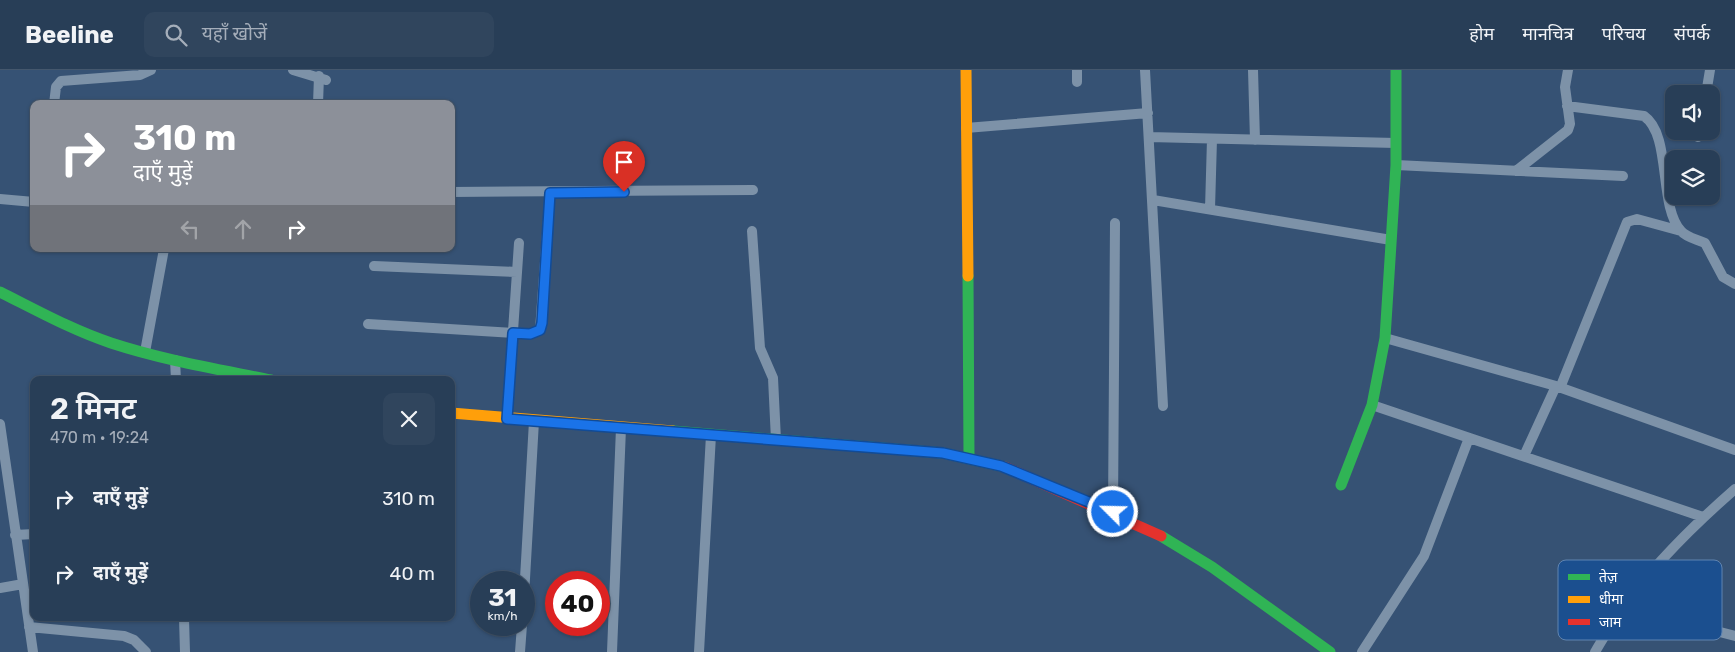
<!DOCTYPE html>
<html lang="hi">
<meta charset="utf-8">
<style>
:root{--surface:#283e57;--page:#30455d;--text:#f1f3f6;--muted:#a5aeba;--line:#44576d}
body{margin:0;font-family:Rubik,"Noto Sans Devanagari",sans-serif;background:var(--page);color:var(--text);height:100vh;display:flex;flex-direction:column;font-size:19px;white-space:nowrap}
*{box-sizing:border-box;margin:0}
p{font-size:16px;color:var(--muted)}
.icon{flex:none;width:28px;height:28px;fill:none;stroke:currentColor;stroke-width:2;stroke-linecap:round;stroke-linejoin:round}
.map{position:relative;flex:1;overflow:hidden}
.sheet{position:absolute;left:30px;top:306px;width:425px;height:245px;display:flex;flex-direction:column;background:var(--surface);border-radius:10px;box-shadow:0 1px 4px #0004,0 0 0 1px var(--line)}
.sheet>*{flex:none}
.banner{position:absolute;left:30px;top:30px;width:425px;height:152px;border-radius:10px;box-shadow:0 1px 4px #0004,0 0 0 1px var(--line);background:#8c9099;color:#fff;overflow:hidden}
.controls{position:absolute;left:1665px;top:15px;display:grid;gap:10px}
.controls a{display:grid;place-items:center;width:55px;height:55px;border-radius:10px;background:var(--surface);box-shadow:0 1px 4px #0004,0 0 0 1px var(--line);font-size:25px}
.speed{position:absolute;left:470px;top:501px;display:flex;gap:10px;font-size:25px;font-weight:700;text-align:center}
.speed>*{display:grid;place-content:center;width:65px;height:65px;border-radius:50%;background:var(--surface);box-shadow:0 1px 4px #0004,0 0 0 1px var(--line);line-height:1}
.speed small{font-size:12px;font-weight:400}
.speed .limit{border:8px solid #d22;background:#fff;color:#111}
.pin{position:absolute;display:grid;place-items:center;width:42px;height:42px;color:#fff;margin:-51px -21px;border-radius:50% 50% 50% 0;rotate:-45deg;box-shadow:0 0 5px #0007}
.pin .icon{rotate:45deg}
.me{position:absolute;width:55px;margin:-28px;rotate:293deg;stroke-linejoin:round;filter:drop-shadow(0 0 4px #0008)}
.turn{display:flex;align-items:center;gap:18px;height:105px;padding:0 20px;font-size:22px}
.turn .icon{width:65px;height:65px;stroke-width:2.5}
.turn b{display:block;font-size:35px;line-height:42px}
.lanes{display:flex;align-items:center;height:48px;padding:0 20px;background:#0003;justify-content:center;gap:25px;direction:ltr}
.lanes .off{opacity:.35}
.round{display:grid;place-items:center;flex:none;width:52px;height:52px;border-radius:10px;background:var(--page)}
.summary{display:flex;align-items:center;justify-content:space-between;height:85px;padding:0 20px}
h1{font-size:30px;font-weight:600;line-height:38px}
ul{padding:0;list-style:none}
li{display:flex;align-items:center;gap:15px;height:75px;padding:0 20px}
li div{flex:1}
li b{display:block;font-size:19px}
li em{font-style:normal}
header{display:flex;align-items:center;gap:30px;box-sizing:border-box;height:70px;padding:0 25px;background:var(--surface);border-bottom:1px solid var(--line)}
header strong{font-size:24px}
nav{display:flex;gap:28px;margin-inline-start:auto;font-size:18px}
.search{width:350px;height:45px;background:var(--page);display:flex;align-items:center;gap:12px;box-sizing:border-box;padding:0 18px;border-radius:10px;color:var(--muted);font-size:19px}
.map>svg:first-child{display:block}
</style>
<header>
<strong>Beeline</strong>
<div class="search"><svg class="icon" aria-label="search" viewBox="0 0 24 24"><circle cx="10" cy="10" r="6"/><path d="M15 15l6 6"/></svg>यहाँ खोजें</div>
<nav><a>होम</a><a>मानचित्र</a><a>परिचय</a><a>संपर्क</a></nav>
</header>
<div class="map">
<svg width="1735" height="582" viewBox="0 0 1735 582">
<rect width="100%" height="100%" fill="#365274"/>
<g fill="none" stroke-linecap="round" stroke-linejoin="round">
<path stroke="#7d92a8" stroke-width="10" d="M293,0L326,10
M1077,0V12
M1145,0L1163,336
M1253,0L1255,70
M1706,24L1710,0
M54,34L56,17L61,11L140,5L151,0
M318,34L319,6
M1567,36L1644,46C1672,65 1658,136 1681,161C1687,168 1697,169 1705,173L1723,207L1735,214
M966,58L1148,43
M1149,67L1396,73
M1698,67L1699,61
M1396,95L1623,106
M1516,101L1568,60L1570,54L1565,17L1568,0
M451,122L753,120
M0,129L34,132
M1153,130L1391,170
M1210,139L1212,69
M752,161L760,278L773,308L776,370
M374,196L517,202
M368,254L530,264L540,260L550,123
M1385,268L1556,316L1735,380
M145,282L164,179
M175,290L176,310
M1560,318L1627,152L1637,149L1681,161
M1372,335L1703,447
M507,349L519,173
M0,354L33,582
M1524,386L1556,316
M1113,442L1115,153
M15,465L34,464
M0,518L23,514
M524,526L534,351
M1623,537L1735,566
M184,548L185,582
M29,557L124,566L134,570L146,582
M520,582L522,555
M612,582L621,358
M699,582L711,365
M1362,582L1424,486L1469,368
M1595,582C1604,567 1613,551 1624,536C1655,493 1695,454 1735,419"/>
<path stroke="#30b455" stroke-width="11" d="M968,206L969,388
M0,222C36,240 72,260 111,273C163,290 217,299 271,310
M673,361L943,383L1005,397
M1341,415L1372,335L1385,268L1396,95V0
M1161,466L1212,497L1330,582"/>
<path stroke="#ff9f0a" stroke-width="11" d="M966,0L968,206
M451,343L673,361"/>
<path stroke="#e5322d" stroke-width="11" d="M1005,397L1161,466"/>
</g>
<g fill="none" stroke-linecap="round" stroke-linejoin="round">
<defs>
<path id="route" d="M624,122L550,123L542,253L540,260L530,264L513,263L507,349L943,383L1001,396L1113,442"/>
</defs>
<use href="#route" stroke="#114b97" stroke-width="12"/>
<use href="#route" stroke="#1a73e8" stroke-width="9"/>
</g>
<rect x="1558" y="490" width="164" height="80" rx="8" fill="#1b4f8f" stroke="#5f84b1" stroke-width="1"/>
<rect x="1568" y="504" width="22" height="6" fill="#30b455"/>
<rect x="1568" y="526" width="22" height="7" fill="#ff9f0a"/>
<rect x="1568" y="549" width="22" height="6" fill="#e5322d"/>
<g font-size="14" fill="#fff">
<text x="1599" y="512">तेज़</text>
<text x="1599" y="534">धीमा</text>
<text x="1599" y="557">जाम</text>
</g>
</svg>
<div class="controls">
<a><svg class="icon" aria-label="sound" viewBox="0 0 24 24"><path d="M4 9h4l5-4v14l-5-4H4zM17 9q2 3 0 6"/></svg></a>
<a><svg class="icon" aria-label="layers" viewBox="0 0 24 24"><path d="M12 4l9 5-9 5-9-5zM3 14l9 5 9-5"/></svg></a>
</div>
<div class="speed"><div>31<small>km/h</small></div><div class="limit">40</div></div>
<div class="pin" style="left:624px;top:122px;background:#d93025"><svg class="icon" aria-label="arrive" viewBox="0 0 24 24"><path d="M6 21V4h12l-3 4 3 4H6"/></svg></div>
<svg class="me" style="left:1113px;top:442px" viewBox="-20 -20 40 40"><circle r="17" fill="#1a73e8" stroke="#fff" stroke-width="3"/><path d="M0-11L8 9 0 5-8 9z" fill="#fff"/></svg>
<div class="banner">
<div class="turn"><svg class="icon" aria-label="right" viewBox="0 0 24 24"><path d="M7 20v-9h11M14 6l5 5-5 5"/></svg><div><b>310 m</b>दाएँ मुड़ें</div></div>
<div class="lanes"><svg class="icon off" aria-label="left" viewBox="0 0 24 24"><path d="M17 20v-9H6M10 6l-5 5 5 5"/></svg><svg class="icon off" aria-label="ahead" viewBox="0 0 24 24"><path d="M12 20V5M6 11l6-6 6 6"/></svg><svg class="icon" aria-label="right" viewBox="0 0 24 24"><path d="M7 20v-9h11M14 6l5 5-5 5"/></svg></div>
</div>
<section class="sheet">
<div class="summary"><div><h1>2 मिनट</h1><p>470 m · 19:24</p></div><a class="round"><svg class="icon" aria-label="close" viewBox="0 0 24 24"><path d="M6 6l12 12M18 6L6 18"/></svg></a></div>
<ul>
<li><svg class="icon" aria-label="right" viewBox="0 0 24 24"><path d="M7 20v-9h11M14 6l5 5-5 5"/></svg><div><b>दाएँ मुड़ें</b></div><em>310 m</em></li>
<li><svg class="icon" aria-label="right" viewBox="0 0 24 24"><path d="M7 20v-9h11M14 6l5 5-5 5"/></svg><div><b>दाएँ मुड़ें</b></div><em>40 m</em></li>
</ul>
</section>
</div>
